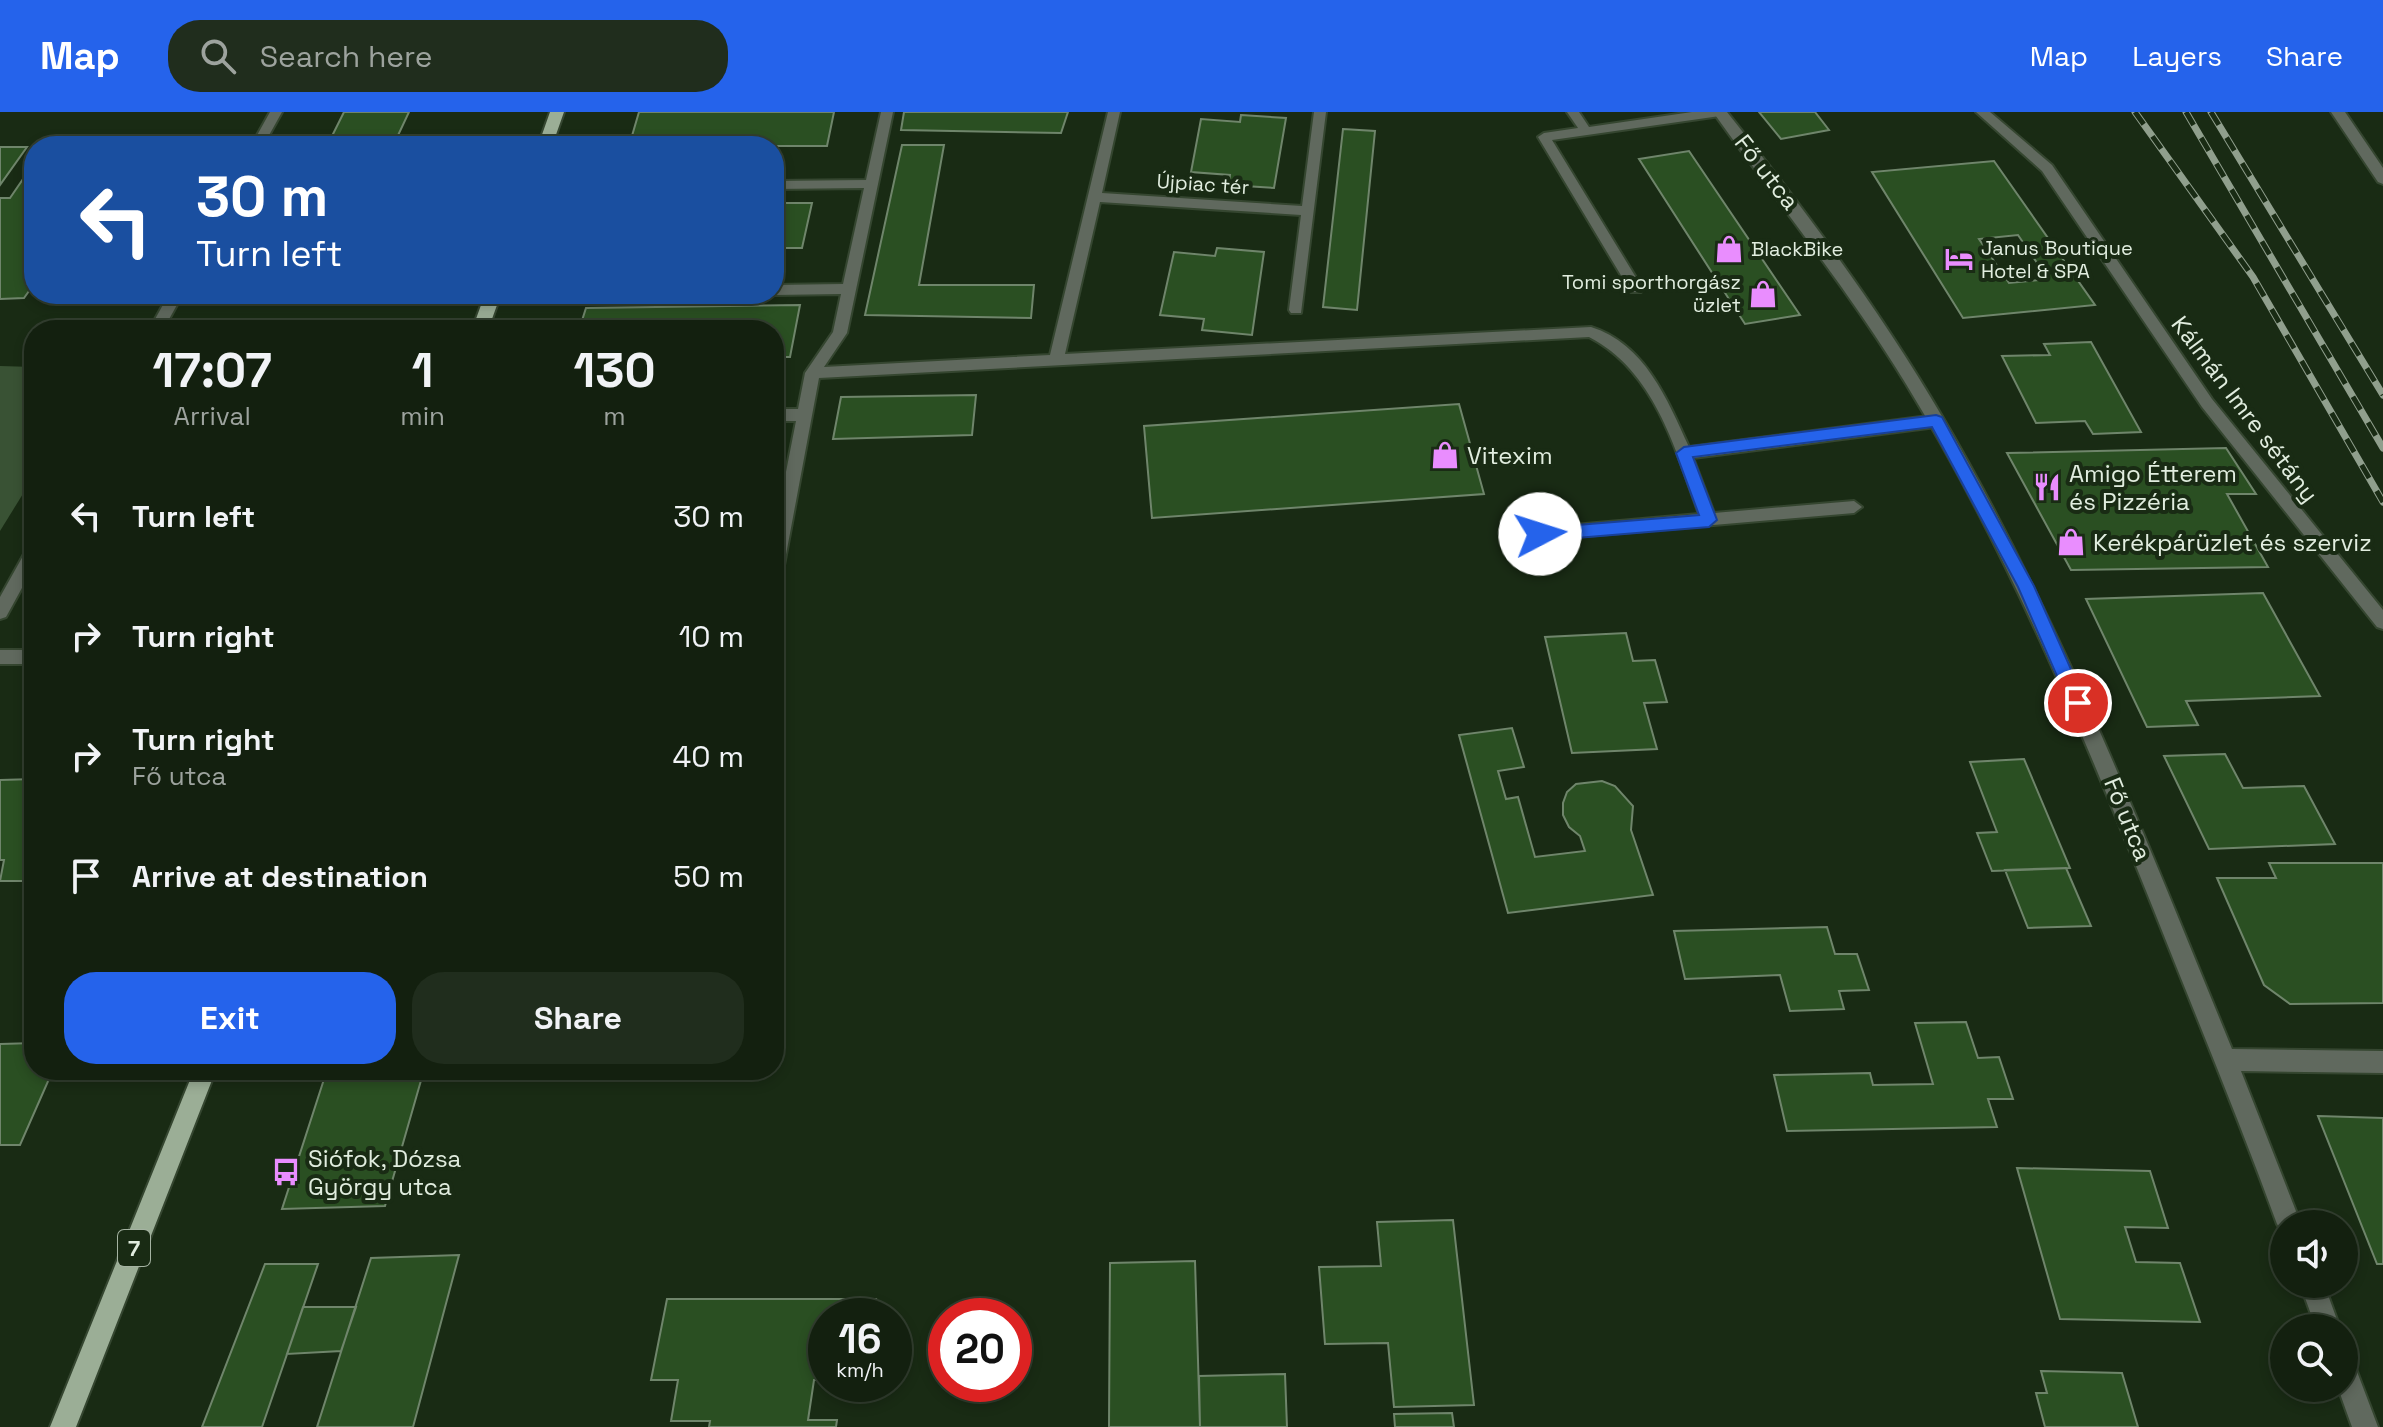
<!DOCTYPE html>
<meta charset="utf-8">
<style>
:root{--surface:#13200f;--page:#202d1d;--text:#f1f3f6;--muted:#9da39e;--line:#323e2f;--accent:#2563eb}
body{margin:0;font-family:"Space Grotesk",sans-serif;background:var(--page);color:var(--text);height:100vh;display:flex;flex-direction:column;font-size:30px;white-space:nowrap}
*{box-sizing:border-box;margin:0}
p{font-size:26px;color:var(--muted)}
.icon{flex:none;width:44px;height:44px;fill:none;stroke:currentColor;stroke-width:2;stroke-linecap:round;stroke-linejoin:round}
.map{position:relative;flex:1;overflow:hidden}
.details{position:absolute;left:24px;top:208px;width:760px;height:760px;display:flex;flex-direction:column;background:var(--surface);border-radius:32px;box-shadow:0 4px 12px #0003,0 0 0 2px var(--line)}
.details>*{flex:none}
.top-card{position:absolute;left:24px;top:24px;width:760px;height:168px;border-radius:32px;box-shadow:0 4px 12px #0003,0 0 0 2px var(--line);background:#1a4fa0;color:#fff;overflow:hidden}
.controls{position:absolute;left:2270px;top:1098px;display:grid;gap:16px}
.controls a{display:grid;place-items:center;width:88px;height:88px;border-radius:50%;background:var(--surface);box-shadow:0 4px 12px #0003,0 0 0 2px var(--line);font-size:40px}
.speed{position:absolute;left:808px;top:1186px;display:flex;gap:16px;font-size:40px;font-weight:700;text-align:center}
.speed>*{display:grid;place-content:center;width:104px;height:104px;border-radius:50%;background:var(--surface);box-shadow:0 4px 12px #0003,0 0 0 2px var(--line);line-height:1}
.speed small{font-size:20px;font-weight:400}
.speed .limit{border:12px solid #d22;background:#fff;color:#111}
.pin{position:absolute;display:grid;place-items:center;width:68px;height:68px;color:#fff;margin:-34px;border:4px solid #fff;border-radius:50%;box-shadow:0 2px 8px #0007}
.me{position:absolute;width:88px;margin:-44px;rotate:85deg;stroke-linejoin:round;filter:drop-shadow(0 0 6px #0008)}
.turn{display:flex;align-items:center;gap:28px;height:168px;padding:0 40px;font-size:36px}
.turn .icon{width:104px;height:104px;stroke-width:2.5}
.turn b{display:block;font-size:56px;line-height:68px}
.eta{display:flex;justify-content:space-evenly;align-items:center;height:136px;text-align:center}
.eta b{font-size:48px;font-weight:700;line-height:56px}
.action{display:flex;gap:16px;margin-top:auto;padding:16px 40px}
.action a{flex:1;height:92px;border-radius:32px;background:var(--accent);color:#fff;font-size:32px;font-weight:700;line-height:92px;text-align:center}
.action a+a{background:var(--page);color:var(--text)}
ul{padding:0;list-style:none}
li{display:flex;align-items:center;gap:24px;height:120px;padding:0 40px}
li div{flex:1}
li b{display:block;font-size:30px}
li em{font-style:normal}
header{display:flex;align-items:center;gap:48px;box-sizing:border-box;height:112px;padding:0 40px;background:var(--accent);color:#fff}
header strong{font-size:38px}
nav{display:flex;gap:44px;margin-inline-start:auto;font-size:28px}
.search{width:560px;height:72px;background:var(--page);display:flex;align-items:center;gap:20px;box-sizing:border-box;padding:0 28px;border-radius:32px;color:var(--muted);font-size:30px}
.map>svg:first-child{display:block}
</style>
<header>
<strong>Map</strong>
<div class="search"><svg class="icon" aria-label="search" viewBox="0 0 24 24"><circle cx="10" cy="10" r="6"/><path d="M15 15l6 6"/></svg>Search here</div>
<nav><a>Map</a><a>Layers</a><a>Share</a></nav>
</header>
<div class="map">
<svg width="2383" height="1315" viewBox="0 0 2383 1315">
<rect width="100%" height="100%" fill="#192b14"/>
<path fill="#395234" d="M0,254L34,255V364L0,419Z"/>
<path fill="#2a4f22" stroke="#6f856b" stroke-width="2" fill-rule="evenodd" d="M344,0H409L393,34H327Z
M639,0H834L827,34H629Z
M904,0H1068L1061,21L901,18Z
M1759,0H1815L1829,18L1781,27Z
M1241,3L1286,6L1274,76L1229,73L1230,63L1191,60L1201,7L1240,10Z
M1343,17L1375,19L1357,198L1323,195Z
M902,33H944L919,173H1034L1031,206L865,203Z
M0,35H27L0,73Z
M1689,39L1800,203L1745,212L1639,47Z
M1994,49L2095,193L1963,206L1872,60ZM2018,123L2048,167L2009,171L1979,127Z
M34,51V172L24,186L0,187V86H10Z
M774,91H812L802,136H774Z
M1217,136L1264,140L1252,223L1202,218L1204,207L1160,203L1174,140L1215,144Z
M800,193L790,245H774V218H579L586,196Z
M2091,230L2141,320L2093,322L2085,309L2036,311L2002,244L2050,243L2044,232Z
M976,283L972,323L833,327L841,285Z
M1459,292L1484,382L1152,406L1144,314Z
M2226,336L2256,382H2227L2268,455L2071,458L2007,341Z
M2263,481L2320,584L2186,589L2198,613L2147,615L2086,487Z
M1626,521L1633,549L1655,548L1667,590L1644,591L1657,637L1572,641L1545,525Z
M1512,616L1524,655L1498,659L1506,687L1518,685L1535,745L1585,739L1580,724L1569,715L1563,703V691L1567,680L1576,672L1602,669L1615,674L1633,694L1631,718L1653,783L1508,801L1459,623Z
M2225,642L2243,676L2304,674L2335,732L2209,737L2164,644Z
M2024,647L2070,756L1992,759L1977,721L1997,720L1970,650Z
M34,667V748L24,769H0L4,748H0V668Z
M2269,751H2383V891L2290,892L2264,873L2217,766H2276Z
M2066,756L2091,814L2028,816L2005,758Z
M1827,815L1835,842H1857L1869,878L1839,879L1844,897L1790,899L1780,863L1685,867L1674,819Z
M1966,910L1978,946L1999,945L2013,987H1988L1997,1015L1787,1019L1774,963L1870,961L1873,973L1933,972L1915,911Z
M34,931V958H53L20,1033H0V932Z
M327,958H424L385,1094L282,1097Z
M2318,1004L2383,1006V1152H2377Z
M2017,1056L2150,1059L2168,1116L2125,1115L2136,1150L2180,1151L2200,1210L2060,1207Z
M1453,1108L1474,1293L1394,1295L1388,1231L1325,1232L1319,1155L1381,1154L1377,1110Z
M459,1143L413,1315H317L371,1146Z
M1195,1149L1200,1315H1109L1110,1151Z
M265,1152H318L262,1315H202Z
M667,1187H876L874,1204H826V1268H814L808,1308H837L836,1315H709L710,1309H671L678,1268H651Z
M303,1195H356L341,1239L287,1242Z
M2041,1259L2122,1261L2138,1315H2045L2036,1281H2047Z
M1285,1262L1287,1315H1200L1199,1264Z
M1452,1301L1454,1315H1395L1394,1302Z"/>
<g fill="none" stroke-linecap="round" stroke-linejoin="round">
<defs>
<path id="lane" d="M270,0H282L263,34H251Z
M881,0H893L847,221L824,255L1050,243L1108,0H1120L1102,81L1302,94L1314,0H1326L1301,201H1291L1289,198L1301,103L1100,90L1065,242L1591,215C1645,232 1667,287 1689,335L1936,303L1944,309L1936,315L1693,346L1714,401L1854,389L1862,395L1854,401L1540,428L1532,422L1540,416L1699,402C1675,337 1655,259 1589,225L819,266L782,464L774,471V421L796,309H774V297H798L805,261L833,220L841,182L774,183L771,182H774V173L843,172L864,76L774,77V69L866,68Z
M1567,0H1579L1589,15L1692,0H1726L1720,4L1552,28L1643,177L1641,180H1631L1538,25L1544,21L1578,16Z
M1976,0H1990L2052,53L2212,287L2383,498V517L2377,515L2202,295L2042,59Z
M169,182H183L163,218H149Z
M34,433V454L6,505L0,507V485L28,435Z
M0,538H34V552H0Z"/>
<path id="street" d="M1713,0H1727C1805,98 1880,198 1943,306C2060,506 2144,723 2232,937L2383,939V961L2241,959L2301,1112H2284V1122L2277,1112C2238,1005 2195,902 2153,796C2081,617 2007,437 1906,272C1848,177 1778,91 1713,0Z
M2331,0H2345L2383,56V72L2378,70Z
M2300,1172H2324L2340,1216H2316Z
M2344,1245L2353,1249L2378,1315H2352L2338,1276H2344Z"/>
<path id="primary" d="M550,0H564L552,34H538Z
M485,182H501L488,218H472Z
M194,958H216L76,1315H50Z"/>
</defs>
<use href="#lane" stroke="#354630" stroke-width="4"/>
<use href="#street" stroke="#354630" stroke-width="4"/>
<use href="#primary" stroke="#354630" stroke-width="4"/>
<use href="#lane" fill="#60695e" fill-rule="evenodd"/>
<use href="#street" fill="#60695e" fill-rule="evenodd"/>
<use href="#primary" fill="#9bae96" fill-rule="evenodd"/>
<defs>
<path id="rail" d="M2135,0L2253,165L2383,390
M2186,0L2383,336
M2211,0L2383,283"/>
</defs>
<use href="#rail" stroke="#909f8d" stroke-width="7"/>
<use href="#rail" stroke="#192b14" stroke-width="5" stroke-dasharray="15" stroke-linecap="butt"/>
</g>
<path fill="#2563eb" stroke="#184099" stroke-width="2" d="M1936,303L1942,305L2034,474L2086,591L2084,596H2071L2018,475L1932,315L1693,345L1717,408L1709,415L1540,429L1531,422L1540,416L1699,403L1676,341L1684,335Z"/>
<defs>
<symbol id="shop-bare" viewBox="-9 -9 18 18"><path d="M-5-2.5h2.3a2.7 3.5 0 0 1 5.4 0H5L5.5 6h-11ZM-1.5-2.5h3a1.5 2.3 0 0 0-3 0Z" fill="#e98dfe" stroke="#192b14" stroke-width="2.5" paint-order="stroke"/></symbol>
<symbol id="hotel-bare" viewBox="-9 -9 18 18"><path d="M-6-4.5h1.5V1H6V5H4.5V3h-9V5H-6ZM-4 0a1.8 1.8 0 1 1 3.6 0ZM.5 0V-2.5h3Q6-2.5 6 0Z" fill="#e98dfe" stroke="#192b14" stroke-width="2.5" paint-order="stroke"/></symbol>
<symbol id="restaurant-bare" viewBox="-9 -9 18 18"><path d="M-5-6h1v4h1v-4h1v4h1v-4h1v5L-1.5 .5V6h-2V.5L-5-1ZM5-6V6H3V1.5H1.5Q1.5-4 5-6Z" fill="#e98dfe" stroke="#192b14" stroke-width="2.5" paint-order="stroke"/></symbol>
<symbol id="bus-bare" viewBox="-9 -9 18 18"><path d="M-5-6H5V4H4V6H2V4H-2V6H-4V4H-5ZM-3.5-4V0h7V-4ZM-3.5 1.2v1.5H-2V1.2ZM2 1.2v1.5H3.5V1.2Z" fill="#e98dfe" stroke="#192b14" stroke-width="2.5" paint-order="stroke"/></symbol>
</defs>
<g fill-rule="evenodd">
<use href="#shop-bare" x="1709" y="117" width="40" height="40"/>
<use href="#hotel-bare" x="1939" y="127" width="40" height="40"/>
<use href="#shop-bare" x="1743" y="162" width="40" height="40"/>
<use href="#shop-bare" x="1425" y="323" width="40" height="40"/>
<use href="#restaurant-bare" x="2027" y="355" width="40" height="40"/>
<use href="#shop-bare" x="2051" y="410" width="40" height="40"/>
<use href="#bus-bare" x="266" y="1040" width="40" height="40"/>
</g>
<g text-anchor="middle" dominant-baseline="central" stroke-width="8" stroke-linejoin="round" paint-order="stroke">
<g font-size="20" fill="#e1eddf" stroke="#192b14">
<text transform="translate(1203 72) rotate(4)">Újpiac tér</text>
</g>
<g font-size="20" fill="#e1eddf" stroke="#192b14" text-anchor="start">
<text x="1981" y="136">Janus Boutique<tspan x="1981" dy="23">Hotel &amp; SPA</tspan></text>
<text x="1751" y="137">BlackBike</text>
<text x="1741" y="170" text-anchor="end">Tomi sporthorgász<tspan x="1741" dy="23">üzlet</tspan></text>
</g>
<rect fill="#192b14" stroke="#a5b3a2" stroke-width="2" x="118" y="1118" width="32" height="36" rx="6"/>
<g font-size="22" font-weight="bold" fill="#e1eddf">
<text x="134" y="1136">7</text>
</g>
<g font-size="24" fill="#e1eddf" stroke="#192b14">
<text transform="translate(1767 60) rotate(52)">Fő utca</text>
<text transform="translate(2245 297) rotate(53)">Kálmán Imre sétány</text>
<text transform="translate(2128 707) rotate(68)">Fő utca</text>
</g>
<g font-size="24" fill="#e1eddf" stroke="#192b14" text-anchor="start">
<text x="1467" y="343">Vitexim</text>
<text x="2069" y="361">Amigo Étterem<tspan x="2069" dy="28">és Pizzéria</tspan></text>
<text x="2093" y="430">Kerékpárüzlet és szerviz</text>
<text x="308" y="1046">Siófok, Dózsa<tspan x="308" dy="28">György utca</tspan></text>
</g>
</g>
</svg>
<div class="controls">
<a><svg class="icon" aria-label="sound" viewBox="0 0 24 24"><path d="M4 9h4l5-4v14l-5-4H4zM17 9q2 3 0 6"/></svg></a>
<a><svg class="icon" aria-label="search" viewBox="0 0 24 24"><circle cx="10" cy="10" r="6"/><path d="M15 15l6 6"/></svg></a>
</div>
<div class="speed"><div>16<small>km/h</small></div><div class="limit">20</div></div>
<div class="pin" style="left:2078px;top:591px;background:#d93025"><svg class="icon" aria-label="arrive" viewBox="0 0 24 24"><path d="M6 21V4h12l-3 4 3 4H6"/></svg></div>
<svg class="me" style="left:1540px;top:422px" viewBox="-20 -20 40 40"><circle r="19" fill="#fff"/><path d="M0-13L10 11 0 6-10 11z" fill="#2563eb"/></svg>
<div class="top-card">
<div class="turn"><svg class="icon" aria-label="left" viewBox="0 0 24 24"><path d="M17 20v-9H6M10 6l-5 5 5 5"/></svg><div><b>30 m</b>Turn left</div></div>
</div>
<section class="details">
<div class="eta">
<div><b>17:07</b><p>Arrival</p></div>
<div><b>1</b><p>min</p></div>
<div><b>130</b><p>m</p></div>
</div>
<ul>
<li><svg class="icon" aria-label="left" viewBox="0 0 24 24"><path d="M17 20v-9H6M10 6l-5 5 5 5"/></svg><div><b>Turn left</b></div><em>30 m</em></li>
<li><svg class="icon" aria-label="right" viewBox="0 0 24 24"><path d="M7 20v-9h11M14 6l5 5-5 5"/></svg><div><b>Turn right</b></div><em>10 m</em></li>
<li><svg class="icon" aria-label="right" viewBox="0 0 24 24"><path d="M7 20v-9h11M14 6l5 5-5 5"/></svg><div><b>Turn right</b><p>Fő utca</p></div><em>40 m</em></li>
<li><svg class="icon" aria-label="arrive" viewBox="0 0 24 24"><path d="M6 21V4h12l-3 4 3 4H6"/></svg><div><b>Arrive at destination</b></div><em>50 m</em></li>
</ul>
<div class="action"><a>Exit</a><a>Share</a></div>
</section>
</div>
